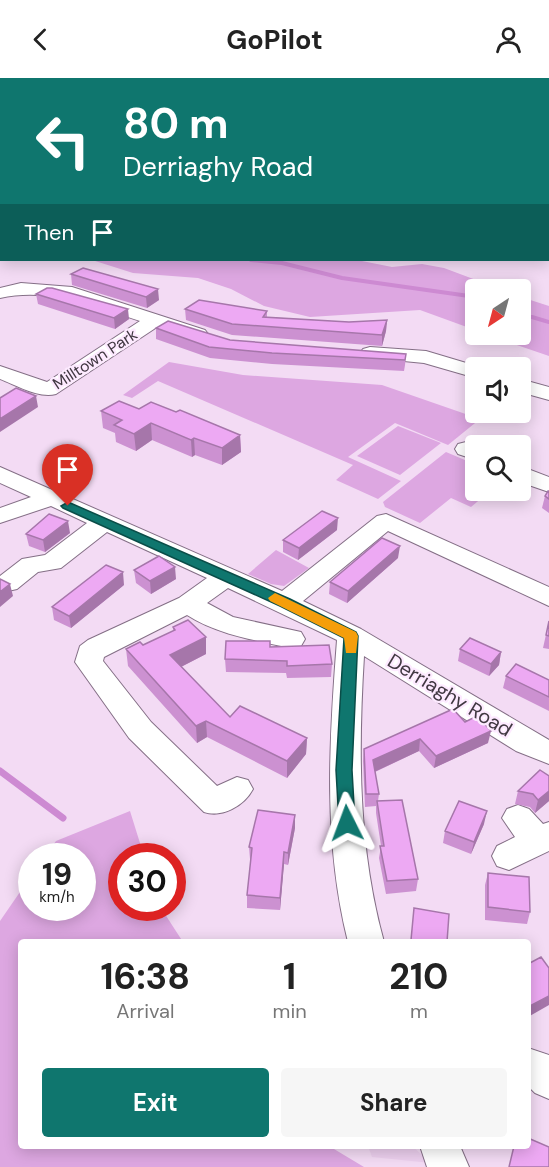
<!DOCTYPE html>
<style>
:root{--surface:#fff;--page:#f6f6f6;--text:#222;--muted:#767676;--accent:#0f766e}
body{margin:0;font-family:"DM Sans",sans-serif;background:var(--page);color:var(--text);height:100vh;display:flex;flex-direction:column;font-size:22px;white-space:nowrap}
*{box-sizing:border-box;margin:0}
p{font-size:20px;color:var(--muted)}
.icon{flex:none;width:33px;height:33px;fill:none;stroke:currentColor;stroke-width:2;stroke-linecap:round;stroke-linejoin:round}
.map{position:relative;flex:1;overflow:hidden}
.details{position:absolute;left:18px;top:861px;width:513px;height:210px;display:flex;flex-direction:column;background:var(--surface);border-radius:6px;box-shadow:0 3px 15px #0003}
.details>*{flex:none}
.banner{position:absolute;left:0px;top:0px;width:549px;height:183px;box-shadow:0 3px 15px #0003;background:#0f766e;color:#fff;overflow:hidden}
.needle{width:39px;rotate:216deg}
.tools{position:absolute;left:465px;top:201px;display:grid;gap:12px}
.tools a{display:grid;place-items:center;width:66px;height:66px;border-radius:6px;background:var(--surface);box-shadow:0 3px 15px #0003;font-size:30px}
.speed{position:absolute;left:18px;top:765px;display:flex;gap:12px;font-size:30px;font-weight:700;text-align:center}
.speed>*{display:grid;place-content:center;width:78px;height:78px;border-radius:50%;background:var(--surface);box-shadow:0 3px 15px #0003;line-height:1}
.speed small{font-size:15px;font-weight:400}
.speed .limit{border:9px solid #d22;background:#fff;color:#111}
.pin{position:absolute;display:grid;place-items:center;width:51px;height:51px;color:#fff;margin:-62px -26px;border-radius:50% 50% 50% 0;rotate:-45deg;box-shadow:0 0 6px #0007}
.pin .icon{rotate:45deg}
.me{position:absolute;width:66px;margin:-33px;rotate:357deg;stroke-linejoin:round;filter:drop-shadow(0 0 4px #0008)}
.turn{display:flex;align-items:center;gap:21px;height:126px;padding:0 24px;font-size:27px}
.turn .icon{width:78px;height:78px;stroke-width:2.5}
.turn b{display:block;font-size:42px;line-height:51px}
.then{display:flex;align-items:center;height:57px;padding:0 24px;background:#0003;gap:12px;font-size:22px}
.eta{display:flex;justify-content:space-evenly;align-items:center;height:102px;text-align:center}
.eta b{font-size:36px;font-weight:700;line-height:42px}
.action{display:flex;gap:12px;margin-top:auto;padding:12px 24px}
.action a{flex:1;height:69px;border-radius:6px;background:var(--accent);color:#fff;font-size:24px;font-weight:700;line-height:69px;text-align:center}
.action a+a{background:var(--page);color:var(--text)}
header{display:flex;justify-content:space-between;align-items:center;height:78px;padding:0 24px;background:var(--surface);font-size:27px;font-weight:700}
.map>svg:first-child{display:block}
</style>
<header><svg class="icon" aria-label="back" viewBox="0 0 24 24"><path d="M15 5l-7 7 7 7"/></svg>GoPilot<svg class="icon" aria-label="person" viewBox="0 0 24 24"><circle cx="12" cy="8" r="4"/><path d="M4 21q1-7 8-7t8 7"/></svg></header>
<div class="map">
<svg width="549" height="1089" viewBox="0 0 549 1089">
<rect width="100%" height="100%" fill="#f3dbf4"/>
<path fill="#eccfee" d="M368,1068H412L431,1085L372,1079Z"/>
<path fill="#dda7e1" d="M0,0H316L2,2L1,109Z
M92,182H357L392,189L422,186L444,190L500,211L476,212L475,252L420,232L310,239L264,228L231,211L198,200L133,195Z
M521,219L549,228V278L487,257L520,256Z
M169,284L243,297L382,307L480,341L448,367L395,345L348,379L401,403L378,421L336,402L353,387L158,303L132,320L123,317Z
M398,348L441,365L400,397L357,378Z
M446,374L472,385L475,383L476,412L490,413L471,429L451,420L420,445L385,429L383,424Z
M276,472L309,490L284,508L271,506L248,496Z
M130,733L144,778H122V830H161L183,864H21V1068H329L364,1089H0V843L31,798L32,830H82V778H45L56,763Z"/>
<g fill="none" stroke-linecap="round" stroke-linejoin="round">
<path stroke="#cd8ad2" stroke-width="4" d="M251,182L282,185L342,200L476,219
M520,239H532L549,244"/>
<path stroke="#cd8ad2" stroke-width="7" d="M0,693L63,740"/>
<defs>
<path id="minor" d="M350,0H368L349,2Z
M0,98H2V108H0Z
M21,205L72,209L205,252L208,256L205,260L198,262L157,249L56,316C39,321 16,307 0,301V288L47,304L140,243C94,228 49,209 0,220V210Z
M370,269L426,273L483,290H476V300L424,285L363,279L360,275L363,271Z
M520,301L549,309V322L520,314Z
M466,364L477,368L476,382L458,376L455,371L458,366Z
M520,388L549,399V414L520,404Z
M0,389L282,513L377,438L386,436L549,509V528L388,453L303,523L361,551L549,662V686L516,673L364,578C358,675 358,770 384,864H348C323,764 329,664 337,562L228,510L207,525L233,539L301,554L305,561L301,568L291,570C255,562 218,557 187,537L104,579L103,583L151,644L217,708L237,699L248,702L253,711C244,728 222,740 204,734L129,660L75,584L80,568L88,562L179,520L207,500L107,454L61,490L38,494L17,511L8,513L0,511V498L22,481L45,477L87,445L51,428L0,445V430L31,419L0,405Z
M518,727L529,731L543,746L549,744V773L509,792L497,788L492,778L497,768L515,759L502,740L507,731Z
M528,970L549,977V1021L535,1015L528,1008Z
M420,1068H460L469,1089H427Z"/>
</defs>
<use href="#minor" stroke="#846f86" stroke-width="2"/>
<use href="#minor" fill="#fff" fill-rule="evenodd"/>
</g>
<path fill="#cc91d1" d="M71,196L159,222L147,230L72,207Z
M36,216L129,241L115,251L38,226Z
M185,231L267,233V239L349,244L387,242L386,253L382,268L232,257L186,242Z
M156,250L230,262L406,276L405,287L404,293L272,286L210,280L156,261Z
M101,333L176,334L240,357L241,374L222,387L195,377L192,379L152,362L136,373L116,364L115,355L103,350Z
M549,413V435L542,430L545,418Z
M337,452L298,482L283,474V462Z
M70,455L45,474L29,468L26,456Z
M398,480L347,525L329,516L330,504Z
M134,492L176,501L151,516L136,505Z
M124,507L71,550L54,542L52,529Z
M549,543V571L543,570Z
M173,549L206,576L181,589L230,639L307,660L306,676L287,700L207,659L197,665L128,588L126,571L143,567L173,553Z
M270,569L332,586L331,599L287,600L286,595L226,594L225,581Z
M460,571L501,574L499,587L489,598L458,583Z
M506,598L549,602V633L503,610Z
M465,644L488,665L434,690L419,673L375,694L379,716L378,723L418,801L416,813L386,816L379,780L381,768L376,735V728L365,729L363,683L364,671Z
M549,698V723L535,735L530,729L515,726L518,713Z
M295,737V750L288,787L284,786L280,832L247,830V817L251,782L250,781L249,769Z
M484,746L471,776L443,765L445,753Z
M488,795L530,834L527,846L485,842V807Z"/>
<path fill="#a676aa" d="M158,211L159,222L147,230L146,219Z
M128,231L129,241L115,251L114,240Z
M387,242L386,253L382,268V257Z
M36,318L38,329L0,354V341Z
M151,345L152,362L136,373L134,356Z
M240,357L241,374L222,387V370Z
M194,360L195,377L192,379L191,362Z
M338,440L337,452L298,482L299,470Z
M68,443L70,455L45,474L43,462Z
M400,468L398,480L347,525L348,513Z
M175,489L176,501L151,516L150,503Z
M123,494L124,507L71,550L69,538Z
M10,506L13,518L0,529V514Z
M206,559V576L171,594L170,577Z
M501,574L499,587L489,598L491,586Z
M206,643L207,659L197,665L196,648Z
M491,653L488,665L434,690L436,678Z
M307,660L306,676L287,700V683Z
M420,661L419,673L372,695L373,682Z
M549,713V723L535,735L538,722Z
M487,733L484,746L471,776L474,764Z
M295,737V750L288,787V775Z
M284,774V786L280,832V820Z
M549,918V927L528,939V929Z"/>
<path fill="#eda9f3" stroke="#a676aa" stroke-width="1.5" d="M427,0H446L450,2H429Z
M83,190L158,211L146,219L71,196Z
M47,210H52L128,231L114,240L36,216Z
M199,222L267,233L263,239L349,244L387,242L382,257L232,246L185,231Z
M168,243L230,262L406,276L405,282L272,275L209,269L156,250Z
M16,310L36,318L0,341V320Z
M119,323L139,331L151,324L176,334L180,332L240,357L222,370L194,360L191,362L151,345L134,356L114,347L122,342L101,333Z
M548,413H549V421L545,418Z
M322,433L338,440L299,470L283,462Z
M49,436L68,443L43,462L26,456Z
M382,460L400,468L348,513L330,504Z
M159,478L175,489L150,503L134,492Z
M106,487L123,494L69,538L52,529Z
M0,501L10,506L0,514Z
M188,542L206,559L170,577L230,639L240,628L307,660L287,683L206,643L196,648L126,571L140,564L143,567L175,552L173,549Z
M549,543V558L546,557Z
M470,560L501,574L491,586L460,571Z
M226,563H270V569L329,567L332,586L287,588V583L225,581Z
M516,586L549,602V619L506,598Z
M453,631L465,644L477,638L491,653L436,678L420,661L373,682L379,716H366L364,671Z
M540,692L549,698V713L538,722L533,716L518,713Z
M402,722L418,801L387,803L380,768H384L377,723Z
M459,723L487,733L474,764L445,753Z
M258,732L295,737L288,775L284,774L280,820L247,817L252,770L249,769Z
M488,795L529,799L530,834L488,829Z
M414,830L449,836L447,864H424L411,862Z
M541,879L549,890V918L528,929V886Z
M528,1060L549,1069V1089H509L514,1068H528Z"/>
<path fill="#0f766e" stroke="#0a4d48" stroke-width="1.5" d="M68,424L290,521L356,554L358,558L352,692L355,745L353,750L347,752L341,750L339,745L336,692L344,560L280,528L63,430L61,428Z"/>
<path fill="#f59e0b" d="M275,515L356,554L358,558L356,575H346L344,560L270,523L268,520Z"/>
<g text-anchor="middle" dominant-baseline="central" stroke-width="4.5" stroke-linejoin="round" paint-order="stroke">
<g font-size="16" fill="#413842" stroke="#fdeaff">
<text transform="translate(95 281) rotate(-33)">Milltown Park</text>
</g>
<g font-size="20" fill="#413842" stroke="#fdeaff">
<text transform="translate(450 617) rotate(31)">Derriaghy Road</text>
</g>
</g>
</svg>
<div class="tools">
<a><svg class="needle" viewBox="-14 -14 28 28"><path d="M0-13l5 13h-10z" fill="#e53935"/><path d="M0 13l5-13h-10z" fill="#767676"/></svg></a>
<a><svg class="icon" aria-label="sound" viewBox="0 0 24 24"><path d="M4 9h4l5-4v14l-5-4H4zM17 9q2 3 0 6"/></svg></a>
<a><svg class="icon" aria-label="search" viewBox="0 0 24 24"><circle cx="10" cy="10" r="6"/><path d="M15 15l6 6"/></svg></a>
</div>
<div class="speed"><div>19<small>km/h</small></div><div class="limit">30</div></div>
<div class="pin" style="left:68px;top:428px;background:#d93025"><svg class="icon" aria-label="arrive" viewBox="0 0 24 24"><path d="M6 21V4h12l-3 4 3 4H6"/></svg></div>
<svg class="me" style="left:347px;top:745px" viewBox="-20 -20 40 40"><path d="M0-17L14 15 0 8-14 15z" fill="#0f766e" stroke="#fff" stroke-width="4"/></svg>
<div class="banner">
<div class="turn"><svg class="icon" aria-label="left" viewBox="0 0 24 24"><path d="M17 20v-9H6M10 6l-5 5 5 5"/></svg><div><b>80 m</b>Derriaghy Road</div></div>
<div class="then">Then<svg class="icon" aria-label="arrive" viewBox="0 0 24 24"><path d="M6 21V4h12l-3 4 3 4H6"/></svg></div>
</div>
<section class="details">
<div class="eta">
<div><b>16:38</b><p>Arrival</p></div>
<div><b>1</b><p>min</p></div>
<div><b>210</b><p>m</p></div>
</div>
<div class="action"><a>Exit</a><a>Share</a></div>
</section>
</div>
